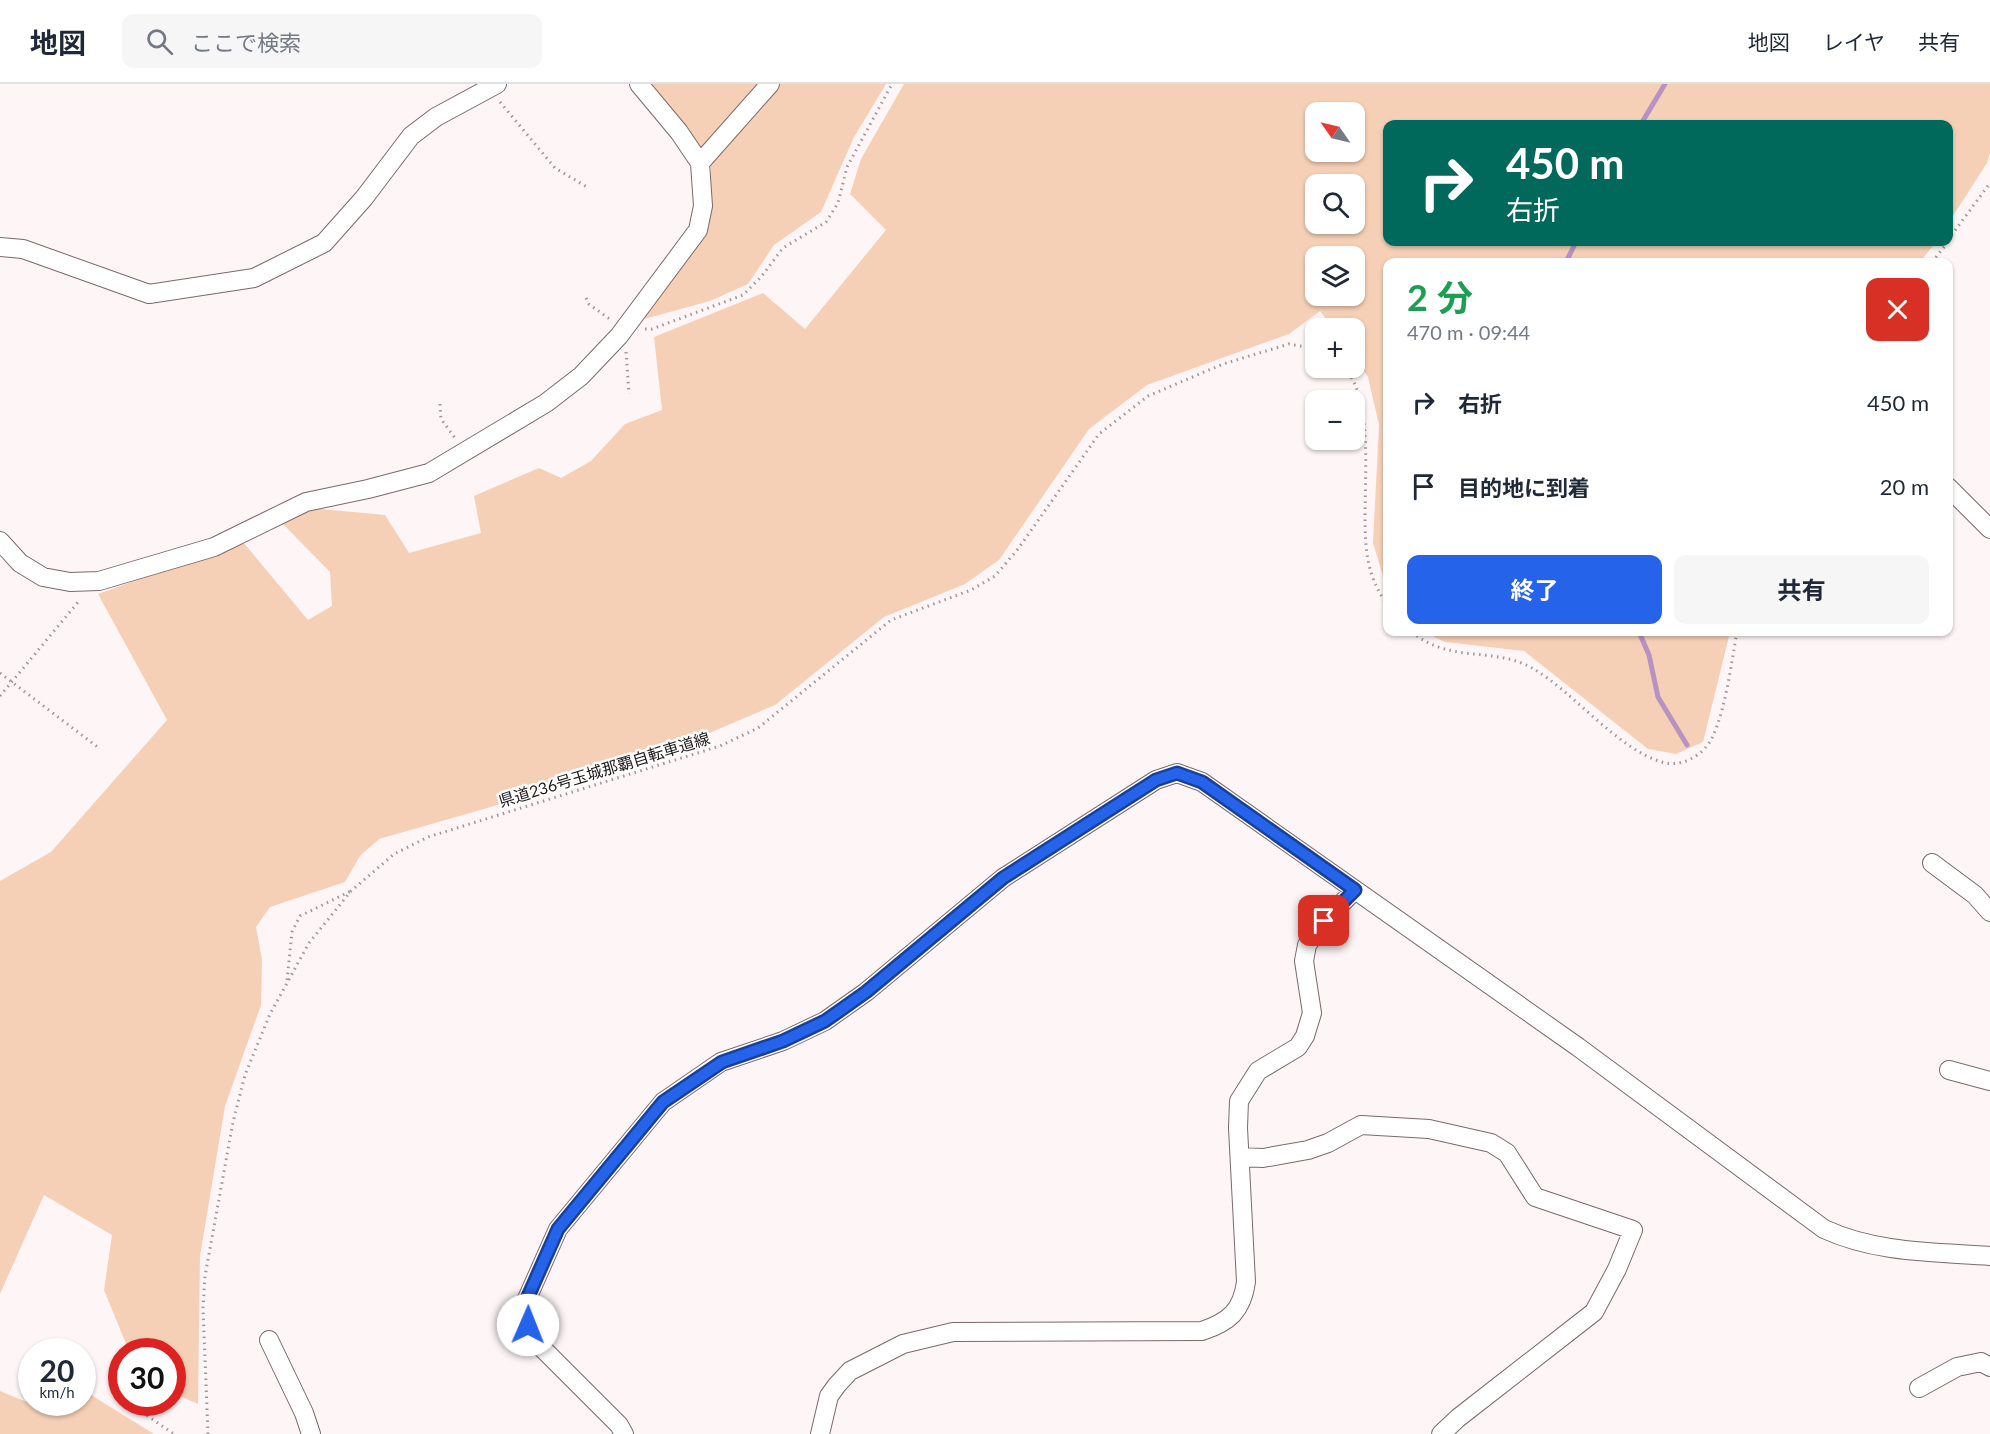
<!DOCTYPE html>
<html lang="ja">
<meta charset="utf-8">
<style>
:root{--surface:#fff;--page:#f6f6f7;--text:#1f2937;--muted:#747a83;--line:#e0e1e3;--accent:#2563eb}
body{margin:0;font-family:Lato,"Noto Sans JP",sans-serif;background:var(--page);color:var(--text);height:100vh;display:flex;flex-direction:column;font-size:22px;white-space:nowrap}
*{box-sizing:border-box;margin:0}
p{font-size:20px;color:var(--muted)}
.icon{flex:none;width:33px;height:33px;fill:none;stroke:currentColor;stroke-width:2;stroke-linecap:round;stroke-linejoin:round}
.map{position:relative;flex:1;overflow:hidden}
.panel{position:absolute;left:1383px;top:174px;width:570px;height:378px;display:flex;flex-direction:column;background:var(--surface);border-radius:12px;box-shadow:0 2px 4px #0004}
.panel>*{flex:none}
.top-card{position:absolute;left:1383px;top:36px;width:570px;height:126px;border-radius:12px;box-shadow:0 2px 4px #0004;background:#00695c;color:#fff;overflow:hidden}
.needle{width:39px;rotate:304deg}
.buttons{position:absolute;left:1305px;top:18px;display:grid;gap:12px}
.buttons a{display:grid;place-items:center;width:60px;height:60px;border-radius:12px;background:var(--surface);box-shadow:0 2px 4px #0004;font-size:30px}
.speed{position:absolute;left:18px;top:1254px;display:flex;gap:12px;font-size:30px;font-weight:700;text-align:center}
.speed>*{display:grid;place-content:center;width:78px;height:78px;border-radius:50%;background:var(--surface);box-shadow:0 2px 4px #0004;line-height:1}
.speed small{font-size:15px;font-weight:400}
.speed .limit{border:9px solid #d22;background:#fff;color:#111}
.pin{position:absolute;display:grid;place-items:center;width:51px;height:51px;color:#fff;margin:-26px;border-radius:12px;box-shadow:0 3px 9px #0006}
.me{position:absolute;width:66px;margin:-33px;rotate:1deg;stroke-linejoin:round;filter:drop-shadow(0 0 4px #0008)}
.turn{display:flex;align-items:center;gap:21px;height:126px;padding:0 24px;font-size:27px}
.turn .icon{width:78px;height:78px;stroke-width:2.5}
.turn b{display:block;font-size:42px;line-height:51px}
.round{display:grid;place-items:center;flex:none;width:63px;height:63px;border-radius:12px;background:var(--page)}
.summary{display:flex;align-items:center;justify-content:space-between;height:102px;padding:0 24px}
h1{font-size:36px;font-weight:700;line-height:45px;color:#1e9e55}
.button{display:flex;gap:12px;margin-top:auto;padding:12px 24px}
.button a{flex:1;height:69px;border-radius:12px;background:var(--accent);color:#fff;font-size:24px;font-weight:700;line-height:69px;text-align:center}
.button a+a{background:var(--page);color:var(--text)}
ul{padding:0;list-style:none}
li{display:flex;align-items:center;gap:18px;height:84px;padding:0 24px}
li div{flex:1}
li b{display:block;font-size:22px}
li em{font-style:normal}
header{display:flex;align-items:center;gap:36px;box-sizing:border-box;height:84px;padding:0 30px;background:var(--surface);border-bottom:2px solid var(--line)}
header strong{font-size:28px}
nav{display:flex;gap:33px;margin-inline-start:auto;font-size:21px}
.search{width:420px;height:54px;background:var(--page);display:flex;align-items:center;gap:15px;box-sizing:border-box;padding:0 21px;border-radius:12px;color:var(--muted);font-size:22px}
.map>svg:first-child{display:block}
</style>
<header>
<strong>地図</strong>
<div class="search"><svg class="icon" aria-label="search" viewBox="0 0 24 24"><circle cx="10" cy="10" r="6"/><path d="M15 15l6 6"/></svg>ここで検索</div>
<nav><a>地図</a><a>レイヤ</a><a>共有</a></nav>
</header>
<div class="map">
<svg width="1990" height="1350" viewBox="0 0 1990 1350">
<rect width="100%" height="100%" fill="#fef5f6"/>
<path fill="#f5d0b7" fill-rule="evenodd" d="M649,0H757V3L700,66Z
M780,0H886L854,53L821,128L774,161L748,200L710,217L637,237L706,150L711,127V80Z
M904,0H1990V69L1987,79L1949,138L1948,40H1388V158H1936L1920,178H1388L1387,505L1373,459L1379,341L1368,293L1355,274L1354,244H1333L1320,227L1289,250L1147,301L1089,345L999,476L965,500L884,533L775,621L627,684L379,755L360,772L345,798L270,823L256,843L262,876L261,921L225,1022L200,1172L198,1320L173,1309L172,1268L129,1267L104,1206L112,1151L44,1111L0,1210V797L51,768L167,636L98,510L243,458L308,536L332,522L330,488L281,438L310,424L385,431L409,469L481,449L474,412L539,384L561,394L591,377L625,340L662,326L654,253L763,209L805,245L886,146L850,110L861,75ZM1316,28H1354V68H1316ZM1316,100H1354V140H1316ZM1316,172H1354V212H1316Z
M1424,548H1730L1703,658L1676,670L1648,665L1524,567L1445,558Z
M83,1306L154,1350H0V1307L34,1321L36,1319L82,1318Z"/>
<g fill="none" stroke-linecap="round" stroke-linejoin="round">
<path stroke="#b892c1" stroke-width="5" d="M1641,40L1665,0
M1566,178L1576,158
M1639,548L1649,571L1658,613L1687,661"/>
<defs>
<path id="minor" d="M700,79L770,0
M0,163L23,165L149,210L254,194L324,159L364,114L411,52L436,33L497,0
M1948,403L1990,445
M0,457L20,479L43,493L70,498L99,497L214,463L306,418L368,405L429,389L546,319L581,292L619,252L698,146L703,122L700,79L679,48L639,0
M1932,779L1975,811L1990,828
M1949,986L1990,997
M1240,1073L1263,1074L1308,1066L1328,1059L1361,1041L1429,1045L1491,1059L1507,1069L1535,1113L1633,1146L1617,1185L1594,1228L1458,1334L1441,1350
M269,1256L304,1329L311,1350
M1919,1304L1957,1283L1981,1278L1990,1283
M624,1350L619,1341L541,1263L528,1241L526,1217L558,1145L663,1018L721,978L783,957L825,937L866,908L1003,794L1156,696L1177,689L1202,698L1578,963L1824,1145C1876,1169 1933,1168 1990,1172
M820,1350L829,1312L837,1301L850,1287L903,1260L953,1248L1202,1247C1229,1238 1242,1227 1246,1198L1238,1044L1239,1017L1258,987L1298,963L1305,952L1312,929L1304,877L1307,861L1324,837L1355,806"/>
</defs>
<use href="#minor" stroke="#7b696c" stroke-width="20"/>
<path stroke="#9f9697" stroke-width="3" stroke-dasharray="1.5 4.5" stroke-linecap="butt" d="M500,18L555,84L587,103
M1948,156L1990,99
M1932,178L1948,158
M586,214L589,220L611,236
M645,245H652L743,211L761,193L783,164L826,138L838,119L847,83L892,0
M626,268L629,310
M1344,284C1380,320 1358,426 1368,476C1371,493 1378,508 1388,522
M440,320L441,335L455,354
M1412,548C1450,580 1493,562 1532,584C1574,608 1617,665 1662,678C1681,684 1703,672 1712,654C1726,625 1731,580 1737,548
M0,589L99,664
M0,612L79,517
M287,896L292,848L300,832L351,807
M113,1307L122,1314
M127,1318L174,1350
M208,1350L203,1225L205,1192L233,1038L245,991L270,930L309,859L351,807L372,789L394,770L428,753L720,662L758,644L891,536L971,506L995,492L1018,465L1099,350L1148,312L1223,280L1289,260L1316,265"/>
<use href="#minor" stroke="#fff" stroke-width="18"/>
</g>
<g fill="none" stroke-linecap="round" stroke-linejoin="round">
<defs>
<path id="route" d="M528,1241L526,1217L558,1145L663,1018L722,978L783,957L825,937L866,908L1003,794L1156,696L1177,689L1202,698L1355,806L1324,837"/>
</defs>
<use href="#route" stroke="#184099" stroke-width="15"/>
<use href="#route" stroke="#2563eb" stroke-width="10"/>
</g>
<g text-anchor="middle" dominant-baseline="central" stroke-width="5" stroke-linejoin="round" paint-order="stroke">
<g font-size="16" fill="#1f1819" stroke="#fff">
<text transform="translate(604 685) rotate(-17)">県道236号玉城那覇自転車道線</text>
</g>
</g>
</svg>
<div class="buttons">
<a><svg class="needle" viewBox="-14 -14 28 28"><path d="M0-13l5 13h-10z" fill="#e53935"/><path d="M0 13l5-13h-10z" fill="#747a83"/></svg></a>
<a><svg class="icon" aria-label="search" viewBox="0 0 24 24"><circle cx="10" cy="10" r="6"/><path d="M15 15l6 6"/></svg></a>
<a><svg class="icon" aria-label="layers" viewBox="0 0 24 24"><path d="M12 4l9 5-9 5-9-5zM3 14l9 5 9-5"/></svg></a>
<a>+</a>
<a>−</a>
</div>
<div class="speed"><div>20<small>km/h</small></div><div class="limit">30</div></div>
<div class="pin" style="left:1324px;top:837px;background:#d93025"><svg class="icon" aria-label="arrive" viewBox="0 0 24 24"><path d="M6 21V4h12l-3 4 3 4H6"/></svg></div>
<svg class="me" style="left:528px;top:1241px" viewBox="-20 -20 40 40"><circle r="19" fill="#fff"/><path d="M0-13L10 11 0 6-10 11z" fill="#2563eb"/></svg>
<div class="top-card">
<div class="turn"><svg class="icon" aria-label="right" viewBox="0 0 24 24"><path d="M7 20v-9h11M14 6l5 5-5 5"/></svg><div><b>450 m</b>右折</div></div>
</div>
<section class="panel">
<div class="summary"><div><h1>2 分</h1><p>470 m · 09:44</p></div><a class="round" style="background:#d93025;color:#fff"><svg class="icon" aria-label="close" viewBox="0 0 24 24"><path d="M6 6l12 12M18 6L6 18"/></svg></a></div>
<ul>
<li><svg class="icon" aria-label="right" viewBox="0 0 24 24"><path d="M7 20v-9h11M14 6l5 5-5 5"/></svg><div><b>右折</b></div><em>450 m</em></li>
<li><svg class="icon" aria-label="arrive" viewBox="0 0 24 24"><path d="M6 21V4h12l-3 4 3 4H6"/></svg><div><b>目的地に到着</b></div><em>20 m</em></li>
</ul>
<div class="button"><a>終了</a><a>共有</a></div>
</section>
</div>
